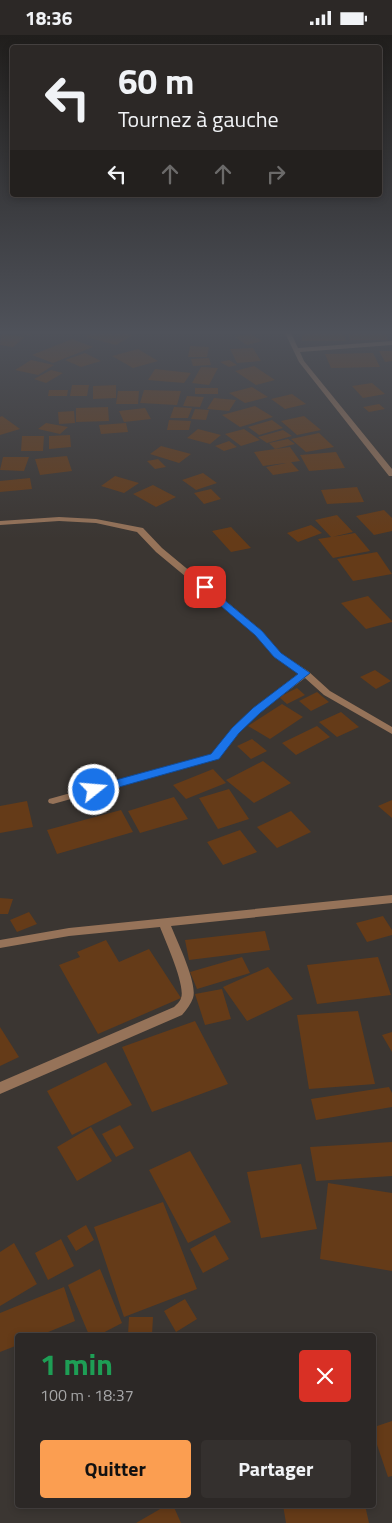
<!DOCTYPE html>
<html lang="fr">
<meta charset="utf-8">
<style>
:root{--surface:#2c2826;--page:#34302e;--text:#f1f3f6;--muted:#a6a6a7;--line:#484443;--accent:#fb9e51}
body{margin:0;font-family:"Titillium Web",sans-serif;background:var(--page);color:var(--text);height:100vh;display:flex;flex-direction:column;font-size:19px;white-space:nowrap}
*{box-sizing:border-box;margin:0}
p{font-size:16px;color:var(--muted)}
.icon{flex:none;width:28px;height:28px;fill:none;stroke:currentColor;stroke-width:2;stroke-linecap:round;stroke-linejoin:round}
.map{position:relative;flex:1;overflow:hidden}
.details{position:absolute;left:15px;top:1298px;width:361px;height:175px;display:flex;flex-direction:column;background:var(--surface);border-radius:5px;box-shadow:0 2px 8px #0003,0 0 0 1px var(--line)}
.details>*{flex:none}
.guide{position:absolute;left:10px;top:10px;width:372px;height:152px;border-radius:5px;box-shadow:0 2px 8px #0003,0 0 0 1px var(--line);background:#2c2826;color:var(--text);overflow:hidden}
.pin{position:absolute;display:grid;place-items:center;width:42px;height:42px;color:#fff;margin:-21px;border-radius:10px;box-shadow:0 2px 8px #0006}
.me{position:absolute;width:55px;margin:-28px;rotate:73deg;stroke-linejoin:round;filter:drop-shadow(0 0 4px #0008)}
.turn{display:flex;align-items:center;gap:18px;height:105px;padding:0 25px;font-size:22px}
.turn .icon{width:65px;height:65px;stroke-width:2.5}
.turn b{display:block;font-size:35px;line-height:42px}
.lanes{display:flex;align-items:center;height:48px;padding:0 25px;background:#0003;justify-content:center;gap:25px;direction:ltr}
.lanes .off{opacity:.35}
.round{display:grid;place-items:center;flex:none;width:52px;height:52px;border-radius:5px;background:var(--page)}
.summary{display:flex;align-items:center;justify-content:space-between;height:85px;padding:0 25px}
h1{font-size:30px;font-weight:700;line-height:38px;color:#1e9e55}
.cta{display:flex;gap:10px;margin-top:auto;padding:10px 25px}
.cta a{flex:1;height:58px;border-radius:5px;background:var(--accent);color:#111;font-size:20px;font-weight:700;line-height:58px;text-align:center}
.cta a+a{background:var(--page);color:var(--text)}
.status{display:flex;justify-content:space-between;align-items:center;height:35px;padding:0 25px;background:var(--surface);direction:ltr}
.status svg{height:14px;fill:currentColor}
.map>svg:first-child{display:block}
</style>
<div class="status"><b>18:36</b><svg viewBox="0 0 49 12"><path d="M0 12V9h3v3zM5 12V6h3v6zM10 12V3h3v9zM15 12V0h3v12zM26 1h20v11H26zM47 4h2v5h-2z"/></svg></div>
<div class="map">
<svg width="392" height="1488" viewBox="0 0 392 1488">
<rect width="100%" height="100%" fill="#3b3632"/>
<path fill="#653b18" d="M12,296H37L29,301Z
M97,296H117L133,300L116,310L86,302Z
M302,296L344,297L346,306H302Z
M385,296L388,305H350L348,297Z
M1,299L25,302L13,312L0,310Z
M251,299L262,306L247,310L235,302Z
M72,304L93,312L53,328L32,320Z
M190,311L209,312L207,322H188Z
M253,313L261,326L237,328L230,314Z
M138,314L158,326L133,333L112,321Z
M379,316H392V326L385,327Z
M85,318L101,326L81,332L65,325Z
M373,318L380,332L331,333L325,319Z
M209,323L211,330L193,331L191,324Z
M31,325L54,330L38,340L15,335Z
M229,325L237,330L229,332L220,327Z
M254,331L275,345L256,350L235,336Z
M201,332L218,333L209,350L192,348Z
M155,334L191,338L184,348L148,345Z
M51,335L63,338L46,348L34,344Z
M372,348L385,359L363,363L352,351Z
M72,350H89L87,361H70Z
M116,350V363L93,364V351Z
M252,352L268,362L245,368L229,358Z
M195,353H218V359H195Z
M49,355H68L67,361H48Z
M144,355L181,356L177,370L140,368Z
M118,356H139L138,369H116Z
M292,359L306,369L285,374L271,364Z
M187,361L204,362L200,372L183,371Z
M214,363L236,365L229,376L207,374Z
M379,369L385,374L369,377L363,372Z
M255,371L273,382L240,392L222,380Z
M108,372L109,386L76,387V373Z
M174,372L192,373L188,383H170Z
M145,373L151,384L124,387L119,376Z
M195,374L209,375L206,385L191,384Z
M74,376L75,388L59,389L58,377Z
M2,381L20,394L0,400V382Z
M304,381L321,395L297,400L281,386Z
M169,385L191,386L189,395H167Z
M272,385L283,393L259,400L248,392Z
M46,388L68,392L60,399L38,394Z
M126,388L128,397L101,399L99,390Z
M198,394L221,400L210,409L187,403Z
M244,394L260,405L241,411L225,399Z
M283,395L292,401L267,408L258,402Z
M319,398L334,412L306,417L291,404Z
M70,400L71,412L49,414V401Z
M22,401H44L43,416H21Z
M288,404L295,409L275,414L269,408Z
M229,406L237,412L224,416L215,411Z
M161,411L191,419L179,428L150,419Z
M290,412L300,426L263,431L254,417Z
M336,417L345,433L309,436L300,420Z
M67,421L72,436L40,440L35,424Z
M3,422H29L24,436L0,435Z
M158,424L166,432L155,434L147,426Z
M291,427L299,436L273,440L266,432Z
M203,438L217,448L196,455L182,445Z
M115,441L139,448L124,458L101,451Z
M30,443L32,454L0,457V446Z
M153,450L176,462L156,472L133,459Z
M357,452L364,467L327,469L321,455Z
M211,454L221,464L204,469L194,458Z
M384,475L392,483V496L374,500L356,481Z
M337,480L353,497L332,502L355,498L370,516L333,523L318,504L331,502L315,485Z
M311,490L322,498L298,507L287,498Z
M231,492L251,513L231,517L212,496Z
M377,517L392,539L353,546L337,524Z
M368,561L392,586V587L366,594L341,568Z
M375,635L391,646L376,654L360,642Z
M297,653L305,660L287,669L279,662Z
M317,657L329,667L311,676L299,666Z
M282,669L303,682L270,704L248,691Z
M341,677L359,692L337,702L319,687Z
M317,691L330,702L296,720L282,708Z
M252,704L267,716L251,724L237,711Z
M263,726L291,748L254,768L226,745Z
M213,734L226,748L186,764L173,750Z
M229,754L249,784L218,794L199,763Z
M174,762L188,784L140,798L128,776Z
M392,765V783L378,771Z
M27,766L33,792L0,798V771Z
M121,775L133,797L57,819L47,795Z
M291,776L311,797L277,813L257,792Z
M240,795L257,817L223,830L207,807Z
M0,863L13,864L8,879H0Z
M29,877L37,889L17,897L10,885Z
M383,881L392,895V900L367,907L356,888Z
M265,896L270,915L189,925L185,905Z
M106,905L119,927L149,914L181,963L98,999L59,930L80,922L77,917Z
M242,922L250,938L197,954L190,937Z
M378,922L391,960L317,969L307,930Z
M268,932L293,964L247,986L223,952Z
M222,954L231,984L205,990L195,959Z
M358,976L375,1049L309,1054L297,980Z
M195,986L228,1049L152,1077L122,1012Z
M0,992L19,1022L0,1031Z
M392,997V1017L382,1000Z
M106,1027L132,1070L72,1100L47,1056Z
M389,1052L392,1058V1072L316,1085L311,1064Z
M120,1090L134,1113L116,1122L102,1099Z
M91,1092L112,1126L77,1146L57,1112Z
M392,1107V1141L316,1146L310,1112Z
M190,1116L231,1187L188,1208L149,1135Z
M301,1129L317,1194L261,1203L247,1137Z
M328,1148L392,1158V1236L320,1224Z
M163,1167L197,1254L124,1282L94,1192Z
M86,1190L94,1205L76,1216L67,1201Z
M215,1200L229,1224L203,1238L190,1214Z
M61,1204L74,1231L48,1245L35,1218Z
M14,1208L37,1249L0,1271V1217Z
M100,1234L122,1288L99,1300H89L68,1250Z
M64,1252L75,1286L41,1300H18V1310L0,1317V1278Z
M185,1264L197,1284L176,1297L164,1276Z
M129,1282H153L152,1300H128Z
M392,1386V1441L388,1442L374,1401V1392Z
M167,1470H173L181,1488H136Z
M283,1470H365L369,1488H286Z"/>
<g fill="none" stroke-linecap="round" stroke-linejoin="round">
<path fill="#967359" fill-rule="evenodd" d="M284,296H290L298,313L392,306V310L300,317L304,326L392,434V441H389L299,327Z
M59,482L96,484L143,493L162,513L262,596L280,618L308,636L330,656L392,692V699L324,660L305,643L260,677L238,698L218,723L53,769L49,768L48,766L49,764L212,719L232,694L254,673L299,638L274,622L256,600L156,517L137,497L96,488L59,486L0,490V486Z
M392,860V868L171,891C177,906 198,949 193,963C191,969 187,974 182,980L0,1059V1047L174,972C176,970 180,967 181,963C186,951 165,905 160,892L69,901L0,913V905L69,893Z"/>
</g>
<linearGradient id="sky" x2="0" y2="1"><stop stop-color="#201e1c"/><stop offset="0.59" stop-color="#4f525a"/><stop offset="1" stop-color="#4f525a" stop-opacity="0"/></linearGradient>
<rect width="392" height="504" fill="url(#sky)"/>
<path fill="#1a73e8" stroke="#114b97" d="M205,549L262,596L281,618L310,638L260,678L239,698L219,724L94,759L90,757L88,755L90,752L211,719L232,693L253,673L298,639L274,622L255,600L201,554L200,552Z"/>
</svg>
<div class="pin" style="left:205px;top:552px;background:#d93025"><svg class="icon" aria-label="arrive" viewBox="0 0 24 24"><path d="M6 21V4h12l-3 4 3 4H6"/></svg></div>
<svg class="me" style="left:94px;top:755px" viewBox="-20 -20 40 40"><circle r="17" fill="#1a73e8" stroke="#fff" stroke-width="3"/><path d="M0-11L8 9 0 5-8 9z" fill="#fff"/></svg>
<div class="guide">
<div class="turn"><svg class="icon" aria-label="left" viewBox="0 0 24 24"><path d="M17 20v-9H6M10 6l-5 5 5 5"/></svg><div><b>60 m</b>Tournez à gauche</div></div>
<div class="lanes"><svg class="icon" aria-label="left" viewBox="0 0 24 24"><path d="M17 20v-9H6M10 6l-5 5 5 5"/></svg><svg class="icon off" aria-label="ahead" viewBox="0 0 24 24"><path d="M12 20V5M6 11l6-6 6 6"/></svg><svg class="icon off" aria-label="ahead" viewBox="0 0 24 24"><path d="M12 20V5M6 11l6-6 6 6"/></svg><svg class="icon off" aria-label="right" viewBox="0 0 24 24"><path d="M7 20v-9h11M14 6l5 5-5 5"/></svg></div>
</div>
<section class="details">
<div class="summary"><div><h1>1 min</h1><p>100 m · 18:37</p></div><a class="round" style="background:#d93025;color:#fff"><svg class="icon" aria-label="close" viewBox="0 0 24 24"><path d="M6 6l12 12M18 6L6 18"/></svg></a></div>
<div class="cta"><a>Quitter</a><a>Partager</a></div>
</section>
</div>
